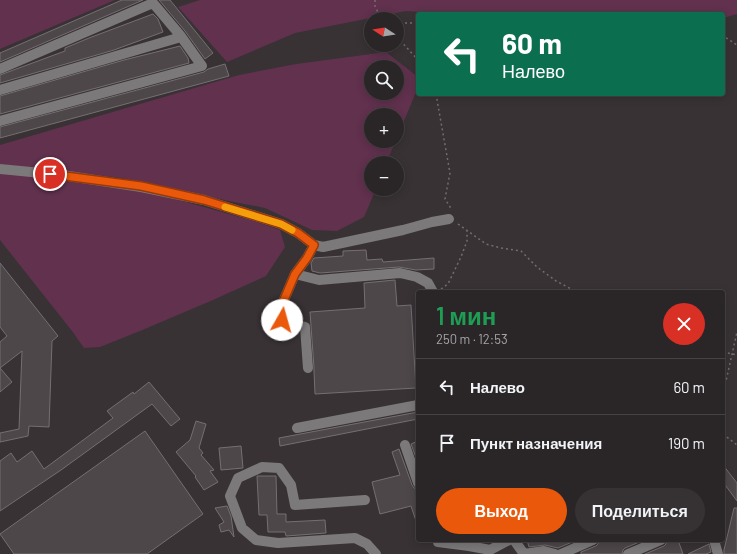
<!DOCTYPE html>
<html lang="ru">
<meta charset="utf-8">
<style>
:root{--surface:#2a2628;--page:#363234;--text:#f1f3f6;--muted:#a5a5a8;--line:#464345;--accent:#ea580c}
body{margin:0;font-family:Barlow,sans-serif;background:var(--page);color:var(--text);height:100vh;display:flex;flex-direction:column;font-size:15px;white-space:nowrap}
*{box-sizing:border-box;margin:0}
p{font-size:13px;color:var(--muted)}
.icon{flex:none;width:22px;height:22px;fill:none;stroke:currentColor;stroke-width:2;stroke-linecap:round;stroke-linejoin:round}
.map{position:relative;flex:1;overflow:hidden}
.panel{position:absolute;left:416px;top:290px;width:309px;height:252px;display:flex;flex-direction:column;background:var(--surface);border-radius:4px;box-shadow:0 2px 10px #0003,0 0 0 1px var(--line)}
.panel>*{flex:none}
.hud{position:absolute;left:416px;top:12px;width:309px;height:84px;border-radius:4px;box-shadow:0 2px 10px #0003,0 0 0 1px var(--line);background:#0b6e4f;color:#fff;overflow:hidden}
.needle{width:26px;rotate:282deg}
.tools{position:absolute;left:364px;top:12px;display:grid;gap:8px}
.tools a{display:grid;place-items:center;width:40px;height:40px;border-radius:50%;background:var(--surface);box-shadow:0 2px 10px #0003,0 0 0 1px var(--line);font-size:20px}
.pin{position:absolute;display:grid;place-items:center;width:34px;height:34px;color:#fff;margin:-17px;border:2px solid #fff;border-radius:50%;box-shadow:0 1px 4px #0007}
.me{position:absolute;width:44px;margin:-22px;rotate:7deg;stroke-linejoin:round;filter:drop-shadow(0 0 3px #0008)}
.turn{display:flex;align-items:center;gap:14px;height:84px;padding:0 20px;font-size:18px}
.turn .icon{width:52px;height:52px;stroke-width:2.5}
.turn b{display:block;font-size:28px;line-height:34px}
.round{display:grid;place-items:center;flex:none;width:42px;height:42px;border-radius:21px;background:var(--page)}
.head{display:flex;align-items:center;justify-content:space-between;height:68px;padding:0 20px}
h1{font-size:24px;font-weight:600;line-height:30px;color:#1e9e55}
.cta{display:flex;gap:8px;margin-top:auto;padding:8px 20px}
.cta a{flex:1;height:46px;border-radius:24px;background:var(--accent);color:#fff;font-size:16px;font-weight:600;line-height:46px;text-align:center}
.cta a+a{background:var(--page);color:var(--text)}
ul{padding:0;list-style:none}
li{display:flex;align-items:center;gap:12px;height:56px;padding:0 20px;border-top:1px solid var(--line)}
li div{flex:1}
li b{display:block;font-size:15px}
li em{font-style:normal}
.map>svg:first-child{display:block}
</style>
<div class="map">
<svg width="737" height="554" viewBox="0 0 737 554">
<rect width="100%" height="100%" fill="#383235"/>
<path fill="#61314e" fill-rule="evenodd" d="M0,0H115L0,49Z
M200,0H737V14L723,18V14H454L406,11L295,33L227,62L178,7Z
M386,52L418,77V87L397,138V115H371V141H396L386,163H371V189H376L364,217L337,231L312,230L265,208L229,201L121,178L0,164V145L239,75L296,64ZM371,67H397V93H371Z
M0,171L143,190L254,221L280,230L285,247L266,276L213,300L140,331L100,347L84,348L72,331L0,240Z"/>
<path fill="#4d474a" stroke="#756e72" d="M122,0H143L0,62V53Z
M159,0H170L213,53L205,59L185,31Z
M153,14L158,19L163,32L114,50L0,83V75L65,51V48L89,38Z
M180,46L188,58L189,63L0,114V96L124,60Z
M225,64L229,76L0,138V127L204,72L208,69Z
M366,250L367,260L382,259L383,262L434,258V269L416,270L399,267L320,273L312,271L311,263L314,258L343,256V251Z
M0,263L58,336L52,341L49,427L29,426L28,436L0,442V433L19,429L22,351L0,368L12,382L0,392V342L7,336L0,327Z
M395,280L397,306L411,305L416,388L315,394L314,371V368L310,312L365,308L364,283Z
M149,382L180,419L171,426L152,404L61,470L0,511V461L11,453L17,462L32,451L44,469L113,418L107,411L133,392L134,394Z
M418,412V419L280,446L279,438Z
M196,421L206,424L199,448L203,453L201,455L214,470L210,471L218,482L204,490L195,477L196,476L176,452L190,440Z
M145,431L203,514L147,554H14L0,534Z
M418,441V463L411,444Z
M241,446L243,468L221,470L219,448Z
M399,449L412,485L414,488L418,489V524H417L411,506L380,514L372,482L400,475L392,452Z
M723,465L737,483V501L723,482Z
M257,476H276L277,514H286V522L325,520L326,533L286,536L285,532H268L267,515H259Z
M227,506L231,516L234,537L229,530L221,532L219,525L224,522L215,508Z
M734,508H737V554H724V550Z
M527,540H577L558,548L545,545L529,547Z
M599,540H644L625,548L623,550L622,554H581V552L596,546L598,544Z
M667,540H678L683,554H645L664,546L666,544Z
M709,544L711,552L706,554H688Z"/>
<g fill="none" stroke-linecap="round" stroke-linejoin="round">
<path stroke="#726d70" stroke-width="1.5" stroke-dasharray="2 3" stroke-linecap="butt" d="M375,0V6L381,19
M397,29L405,23H418
M723,34L725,37L737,45
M397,37L418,60
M436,94L450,173L445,199L452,210
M458,224L486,244L501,248L521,251L537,267L556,281L577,292
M441,289L448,284L461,257L467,241V230
M723,352L737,355
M723,389L726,381L737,332
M723,434L737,445"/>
<path stroke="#7c797a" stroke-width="10" d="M0,69L153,3L180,35L202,66L0,121
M0,90L181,37
M0,169L62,175L141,187L204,200L281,224L298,233L314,245L323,247L403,230L432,222L449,219
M295,274L307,258L314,245
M308,368L305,327L282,320L283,302L295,274L319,280L400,273L417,277L428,283L433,292
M297,428L418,405
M405,445L418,483
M365,500L295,505L291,485L279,468L262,467L238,478L230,496L242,528L256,540L278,543L355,538L367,544L376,554
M438,540V542L469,546
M467,540L469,546L490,550L509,540
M514,540L524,554L544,551L555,554
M714,540L718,554
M561,554L593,540
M628,554L661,540"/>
</g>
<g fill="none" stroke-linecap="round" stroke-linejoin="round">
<defs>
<path id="route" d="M50,174L141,186L204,200L281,224L298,233L314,245L307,258L295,274L283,302L282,320"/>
</defs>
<use href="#route" stroke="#983908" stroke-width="10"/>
<use href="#route" stroke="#ea580c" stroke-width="7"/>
<path stroke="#f59e0b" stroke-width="7" d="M225,207L281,224L292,230"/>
</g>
</svg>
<div class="tools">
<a><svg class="needle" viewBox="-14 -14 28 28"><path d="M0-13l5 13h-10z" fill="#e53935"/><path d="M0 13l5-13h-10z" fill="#a5a5a8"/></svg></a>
<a><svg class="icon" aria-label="search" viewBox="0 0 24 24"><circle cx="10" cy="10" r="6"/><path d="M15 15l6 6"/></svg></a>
<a>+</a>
<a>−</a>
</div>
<div class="pin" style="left:50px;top:174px;background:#d93025"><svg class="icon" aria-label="arrive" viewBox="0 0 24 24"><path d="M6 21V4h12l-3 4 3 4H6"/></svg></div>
<svg class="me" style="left:282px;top:320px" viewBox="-20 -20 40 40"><circle r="19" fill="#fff"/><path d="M0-13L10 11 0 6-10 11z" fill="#ea580c"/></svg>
<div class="hud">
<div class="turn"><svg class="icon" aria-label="left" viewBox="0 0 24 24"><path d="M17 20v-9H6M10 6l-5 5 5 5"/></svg><div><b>60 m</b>Налево</div></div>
</div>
<section class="panel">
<div class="head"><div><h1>1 мин</h1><p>250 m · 12:53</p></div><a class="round" style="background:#d93025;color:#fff"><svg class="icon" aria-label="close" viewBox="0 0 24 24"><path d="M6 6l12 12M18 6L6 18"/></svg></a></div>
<ul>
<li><svg class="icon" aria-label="left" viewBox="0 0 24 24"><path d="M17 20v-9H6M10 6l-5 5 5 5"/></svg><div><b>Налево</b></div><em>60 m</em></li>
<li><svg class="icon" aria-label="arrive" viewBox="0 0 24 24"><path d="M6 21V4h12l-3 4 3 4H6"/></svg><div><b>Пункт назначения</b></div><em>190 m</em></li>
</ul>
<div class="cta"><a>Выход</a><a>Поделиться</a></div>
</section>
</div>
